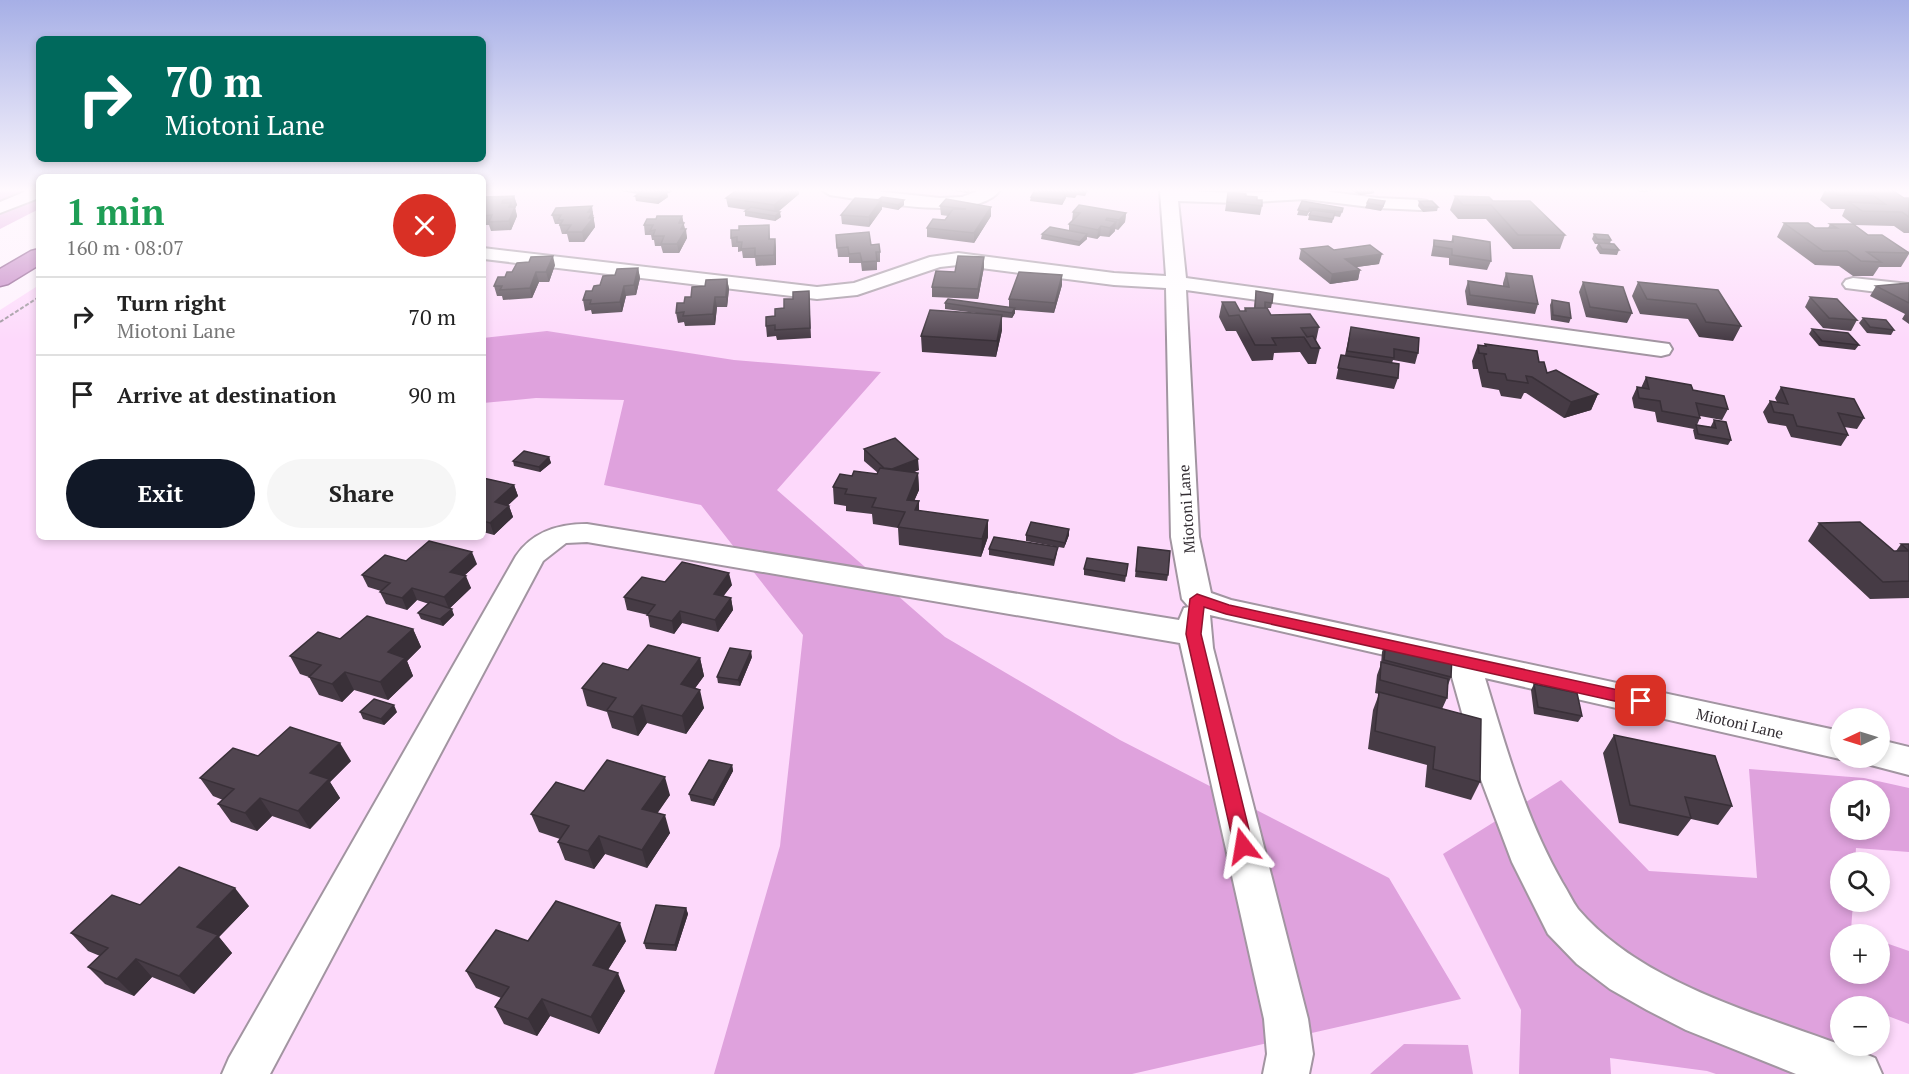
<!DOCTYPE html>
<meta charset="utf-8">
<style>
:root{--surface:#fff;--page:#f6f6f6;--text:#222;--muted:#767676;--line:#e0e0e0;--accent:#111827}
body{margin:0;font-family:"PT Serif",serif;background:var(--page);color:var(--text);height:100vh;display:flex;flex-direction:column;font-size:22px;white-space:nowrap}
*{box-sizing:border-box;margin:0}
p{font-size:20px;color:var(--muted)}
.icon{flex:none;width:33px;height:33px;fill:none;stroke:currentColor;stroke-width:2;stroke-linecap:round;stroke-linejoin:round}
.map{position:relative;flex:1;overflow:hidden}
.details{position:absolute;left:36px;top:174px;width:450px;height:366px;display:flex;flex-direction:column;background:var(--surface);border-radius:9px;box-shadow:0 3px 9px #0003}
.details>*{flex:none}
.banner{position:absolute;left:36px;top:36px;width:450px;height:126px;border-radius:9px;box-shadow:0 3px 9px #0003;background:#00695c;color:#fff;overflow:hidden}
.needle{width:39px;rotate:266deg}
.controls{position:absolute;left:1830px;top:708px;display:grid;gap:12px}
.controls a{display:grid;place-items:center;width:60px;height:60px;border-radius:50%;background:var(--surface);box-shadow:0 3px 9px #0003;font-size:30px}
.pin{position:absolute;display:grid;place-items:center;width:51px;height:51px;color:#fff;margin:-26px;border-radius:12px;box-shadow:0 3px 9px #0006}
.me{position:absolute;width:66px;margin:-33px;rotate:346deg;stroke-linejoin:round;filter:drop-shadow(0 0 4px #0008)}
.turn{display:flex;align-items:center;gap:21px;height:126px;padding:0 30px;font-size:27px}
.turn .icon{width:78px;height:78px;stroke-width:2.5}
.turn b{display:block;font-size:42px;line-height:51px}
.round{display:grid;place-items:center;flex:none;width:63px;height:63px;border-radius:32px;background:var(--page)}
.overview{display:flex;align-items:center;justify-content:space-between;height:102px;padding:0 30px}
h1{font-size:36px;font-weight:700;line-height:45px;color:#1e9e55}
.primary-button{display:flex;gap:12px;margin-top:auto;padding:12px 30px}
.primary-button a{flex:1;height:69px;border-radius:36px;background:var(--accent);color:#fff;font-size:24px;font-weight:700;line-height:69px;text-align:center}
.primary-button a+a{background:var(--page);color:var(--text)}
ul{padding:0;list-style:none}
li{display:flex;align-items:center;gap:18px;height:78px;padding:0 30px;border-top:2px solid var(--line)}
li div{flex:1}
li b{display:block;font-size:22px}
li em{font-style:normal}
.map>svg:first-child{display:block}
</style>
<div class="map">
<svg width="1909" height="1074" viewBox="0 0 1909 1074">
<rect width="100%" height="100%" fill="#fef2fd"/>
<path fill="#fdd9fb" fill-rule="evenodd" d="M483,190H1909V1074H0V310L39,285V537H483ZM1840,718H1880V758H1840ZM1840,790H1880V830H1840ZM1840,862H1880V902H1840ZM1840,934H1880V974H1840ZM1840,1006H1880V1046H1840Z"/>
<path fill="#dfa2dd" fill-rule="evenodd" d="M0,190H39V209L0,229Z
M547,331L734,360L881,372L777,490L945,637L1120,740L1389,878L1461,999L1132,1074H714L780,846L803,635L701,505L604,485L624,400L536,398L483,403V338Z
M1749,769L1864,778L1909,788V852L1856,848L1855,862H1840V902H1853L1851,931L1862,934H1840V974H1880V941L1909,951V1024L1880,1013V1006H1864L1857,1004L1856,1006H1840V1046H1857V1074H1716L1707,1071L1610,1058L1611,1074H1519L1521,1010L1443,854L1561,780L1649,871L1757,878ZM1840,790H1880V830H1840Z
M1404,1044L1468,1045L1473,1074H1370Z"/>
<g fill="none" stroke-linecap="round" stroke-linejoin="round">
<defs>
<path id="minor" d="M29,190H39V198L0,213V202Z
M822,190H865L940,198L962,197L980,190H1000C976,224 867,200 830,195Z
M1160,190L1237,193L1315,190L1378,198L1421,200L1427,201L1430,205L1427,209L1421,210L1378,208L1305,199L1237,203L1178,201L1186,278L1669,344L1672,349L1669,354L1661,356L1186,290L1199,537L1211,593L1231,600L1840,731V758H1844L1840,759L1485,678C1506,748 1526,819 1562,882C1568,891 1572,901 1578,909C1648,991 1781,1019 1875,1058L1882,1074H1796L1686,1030L1647,1010L1610,989L1577,964L1548,934L1512,862L1480,777L1450,670L1210,615L1213,648L1308,1019L1313,1054L1309,1074H1263L1267,1054L1264,1019L1180,643L587,542L566,543L543,561L270,1074H222L229,1058L516,556C533,531 559,524 587,524L1179,620L1184,608L1189,607L1182,599L1171,537L1166,288L1114,285L958,265L940,267L857,295L817,299L484,259L483,248L817,287L854,283L930,257L958,253L1114,273L1166,276Z
M1853,278L1909,284V296L1846,288L1843,284L1846,280Z
M1880,740L1909,747V775L1867,764L1864,758H1880Z"/>
<path id="trunk" d="M39,249V265L8,284L0,286V269L31,251Z"/>
</defs>
<use href="#minor" stroke="#a295a1" stroke-width="4"/>
<use href="#trunk" stroke="#885288" stroke-width="3"/>
<path stroke="#9e969e" stroke-width="2" stroke-dasharray="4 2" stroke-linecap="butt" d="M0,322L39,297"/>
<use href="#minor" fill="#fff" fill-rule="evenodd"/>
<use href="#trunk" fill="#c484c4" fill-rule="evenodd"/>
</g>
<path fill="#463b45" d="M615,190H674L669,193H667L668,197L658,204L636,201L635,196L638,194Z
M737,190H799V194L778,212L781,217L775,221L745,216V211L747,210L728,207L726,198Z
M947,190H971L968,193Z
M1045,190H1088L1085,196L1077,195L1075,198L1066,197L1062,205L1030,201L1031,197L1045,192Z
M1350,190H1378L1374,191V193L1360,195Z
M1636,190H1661L1640,192Z
M1825,190H1892L1904,198H1909V233H1904L1894,226L1854,225L1842,216L1845,209H1831L1820,200Z
M1228,192L1246,196L1262,206L1260,215L1225,211Z
M514,196L517,205L515,208L517,216L511,230L491,231L489,225H483V197Z
M1455,196L1493,201L1565,235L1560,249H1513L1486,219H1458L1450,210Z
M878,200H904V205L898,210L882,207V209L869,227L842,224L841,215Z
M1302,201L1342,212L1340,217L1334,216L1332,223L1308,220L1310,212H1309L1307,216L1297,215Z
M1419,201L1438,207L1437,211L1423,212L1418,206Z
M1367,203L1384,206L1381,211L1365,208Z
M940,206L991,207V216L974,243L927,237V228L945,220L948,216L941,215Z
M1073,212L1126,213L1125,222L1118,230L1115,229V231L1109,237L1100,236L1097,239L1087,237V239L1079,246L1041,239L1042,234L1069,230V224L1072,221Z
M552,215H594L593,216L595,227L584,242H569L567,234H562L559,224H555Z
M682,216L687,238L679,253H663L661,246H655L654,240H652L651,235H645L644,225L656,219Z
M1784,223L1815,228H1828L1830,224L1868,235L1909,252V254L1901,267H1879L1873,276H1853L1839,266L1815,265L1777,237Z
M769,225L770,239H775L776,248V265L756,266L755,258H743L742,251L738,252V247H732L731,238L739,230Z
M1594,234L1611,240L1610,244L1619,250L1617,255L1600,254L1596,248L1598,244H1595L1592,239Z
M836,235L871,245L880,252V262H877V270L862,271L861,263H849V257H838Z
M1453,236L1491,261L1487,270L1449,265V258L1431,256L1434,240L1451,242Z
M1301,249L1334,250L1379,264L1356,267L1360,270L1358,280L1330,284L1299,259Z
M984,257V267L978,299L932,297V287L955,272Z
M555,265L549,282H539L532,298L503,300L502,296H497L494,286L505,277L512,272Z
M638,268L640,278L636,295L626,296L622,312L592,314L591,310L585,311L583,300L592,291L600,285Z
M1506,273L1538,304L1535,314L1467,305L1465,291L1468,281L1503,286V283Z
M727,279L729,289L727,307H717L715,325L685,326L684,322L678,323L676,313L691,297L705,286Z
M1583,282L1632,313L1627,323L1586,317L1579,292Z
M1638,282L1718,290L1741,326L1733,341L1699,337L1688,319L1640,314L1632,296Z
M1909,283V324L1902,319L1905,314L1870,296L1876,286Z
M1062,285L1054,313L1015,310V313L1012,318L1002,317V330L996,357L922,352L921,336L976,313L945,309V303L1009,307V299Z
M809,291L811,338L777,340L776,336L767,337L766,326L775,316L793,299Z
M1256,291L1272,303L1271,308H1265L1271,315L1319,327L1316,341L1320,348L1316,364H1308L1300,352L1274,353L1273,360L1252,361L1236,331H1226L1219,317L1222,302L1240,311H1244L1245,308H1254Z
M1810,297L1857,320L1851,331L1823,328L1805,307Z
M1552,300L1571,318L1569,323L1551,320L1550,305Z
M1863,318L1894,330L1891,335L1867,333L1859,323Z
M1351,327L1418,353L1415,364L1393,360L1392,363L1398,378L1394,389L1336,379L1341,355H1345Z
M1812,329L1859,345L1855,350L1819,346L1809,334Z
M1485,344L1539,362L1547,373L1598,394L1591,410L1564,418L1526,393H1524L1521,399L1501,396L1499,390L1482,387L1478,369H1473L1472,361L1478,345L1484,346Z
M1646,377L1693,390L1728,409L1722,420L1700,416V418L1697,425L1711,427V426L1714,420L1731,440L1728,445L1695,439L1693,430L1694,429L1657,422L1655,412L1634,408L1632,398L1637,387L1641,388Z
M1781,387L1864,418L1857,429L1844,427L1848,435L1841,446L1791,437L1786,426L1768,423L1763,412L1770,401L1777,402L1775,398Z
M864,449L919,470L914,472L918,473L919,490L914,501H919V511L988,537L981,557L899,545L898,528L873,524L872,514L846,511V506L834,504L833,487L852,476L877,474L878,473L864,461Z
M549,457L551,463L540,472L514,466L513,461Z
M483,478L514,485L518,496L508,505L509,506L513,517L494,535L483,532Z
M1819,523L1894,551H1896L1901,544H1909V598L1870,599L1808,541Z
M1026,535H1069L1064,548L1026,541Z
M1138,547L1168,575L1167,581L1135,577Z
M989,549L1057,553L1054,566L989,555Z
M406,561L477,564L464,576L471,588L450,608L454,615L443,626L421,619L418,613L429,604L417,600L407,610L386,604L380,592L381,591L368,587L362,575Z
M1128,564L1125,582L1084,575V569Z
M665,582L732,585L723,596L731,598L733,610L718,632L682,623L674,634L650,627L648,615L627,610L624,597Z
M413,629L421,647L407,661L413,676L388,700L354,690L342,702L319,695L309,677L300,674L290,656L340,639Z
M1386,640L1451,677L1448,685L1447,698L1442,709L1480,782L1471,800L1425,787L1427,765L1368,749L1373,710L1379,694L1375,693L1377,675L1381,664L1382,652Z
M752,657L740,686L718,683L717,677Z
M700,658L704,676L695,688L704,708L686,734L647,723L638,736L612,728L607,712L587,706L582,688L628,670Z
M1534,684L1582,716L1578,722L1534,714L1531,690Z
M360,712H397L384,725L363,719Z
M1614,735L1732,806L1718,825L1691,819L1678,836L1619,823L1603,753Z
M258,756L351,761L330,782L340,798L310,829L272,816L257,831L231,822L218,804L223,800L213,796L200,778Z
M732,765L733,771L714,806L691,801L689,794Z
M584,791L670,795L657,813L670,833L647,868L605,854L594,869L565,860L558,842L560,839L539,832L531,814Z
M140,905L249,906L219,937L232,953L194,994L152,977L134,996L105,984L88,967L100,956L88,951L71,933Z
M686,908L688,914L676,951L646,949L644,943Z
M528,941H626L608,970L625,991L599,1034L550,1016L537,1036L504,1024L495,1007L501,998L476,988L466,971Z"/>
<path fill="#393038" d="M792,190H799V194L775,214L774,205Z
M1365,190H1378L1374,191V193L1360,195L1361,191Z
M667,193L668,197L658,204L657,199Z
M1066,194V198L1062,205V200Z
M514,196L517,205L515,208L513,199Z
M881,200L882,209L869,227V217Z
M904,200V205L898,210V205Z
M511,203L513,210L515,207L517,216L511,230L509,221V207Z
M592,206L595,227L584,242L582,232L588,212Z
M991,207V216L974,243V233Z
M780,212L781,217L775,221V216Z
M1126,213L1125,222L1118,230L1119,220Z
M682,216L685,230L686,229L687,238L679,253L677,244L679,223Z
M1116,222L1115,231L1109,237L1110,228Z
M1101,226L1100,236L1097,239L1098,230Z
M1087,234V239L1079,246L1080,242Z
M775,239L776,248V265L774,255Z
M1382,254L1379,264L1343,269L1345,259Z
M553,256L555,265L549,282L546,272Z
M984,257V267L978,299V289Z
M638,268L640,278L636,295L634,285Z
M1360,270L1358,280L1330,284L1332,274Z
M536,272L539,282L532,298L530,288Z
M1062,275V285L1054,313L1055,303Z
M727,279L729,289L727,307L726,297Z
M624,286L626,296L622,312L620,302Z
M715,297L717,307L715,325L713,314Z
M1015,308V313L1012,318V313Z
M1002,315V330L996,357L997,341Z
M1598,394L1591,410L1564,418L1571,402Z
M549,457L551,463L540,472L539,467Z
M918,459L919,470L887,483V471Z
M918,473L919,490L907,517V500Z
M514,485L518,496L499,514L495,502Z
M919,501V519L915,510Z
M509,506L513,517L494,535L490,523Z
M988,520V537L981,557L982,539Z
M1069,529V535L1064,548L1065,543Z
M472,552L477,564L455,584L450,572Z
M729,573L732,585L716,606L714,594Z
M466,576L471,588L449,609L444,597Z
M412,588L417,600L407,610L402,598Z
M731,598L733,610L718,632L715,620Z
M452,609L454,615L443,626L440,619Z
M680,611L682,623L674,634L672,621Z
M413,629L421,647L407,661L413,676L388,700L380,682L388,652Z
M751,651L752,657L740,686L738,680Z
M700,658L704,676L685,702L681,684Z
M345,672L354,690L342,702L332,684Z
M700,690L704,708L686,734L682,716Z
M394,705L397,712L384,725L381,719Z
M642,705L647,723L638,736L633,717Z
M340,743L351,761L330,782L340,798L310,829L298,811L310,773Z
M732,765L733,771L714,806L713,800Z
M665,777L670,795L648,827L642,809Z
M260,798L272,816L257,831L245,813Z
M665,815L670,833L647,868L642,850Z
M599,836L605,854L594,869L588,851Z
M235,888L249,906L219,937L232,953L194,994L179,976L197,927Z
M686,908L688,914L676,951L675,945Z
M620,923L626,941L600,982L593,965Z
M136,959L152,977L134,996L117,979Z
M618,973L625,991L599,1034L591,1017Z
M542,999L550,1016L537,1036L528,1019Z"/>
<path fill="#514550" stroke="#393038" stroke-width="1.5" d="M644,190H650L667,193L657,199L635,196Z
M737,190H792L774,205L726,198Z
M1035,190L1066,194L1062,200L1031,197Z
M1831,190H1892L1904,198H1909V217L1902,212L1862,211L1849,202L1885,204L1874,196L1838,195Z
M1228,192L1246,194V196L1257,197V200H1262V206L1227,202Z
M514,196L513,199L503,200L502,203H511L509,207H515L509,221L489,222L492,215L483,216V197Z
M1455,196L1489,197L1493,201H1530L1565,235H1518L1491,205H1463Z
M882,197L904,200L898,205L882,202L881,200H878Z
M855,198L881,200L869,217L841,215Z
M946,199L991,207L974,233L927,228L933,219L945,220L953,209H966L940,206Z
M1369,199L1385,201L1383,206L1367,203Z
M1302,201L1343,208L1342,212L1310,208L1308,212L1298,210Z
M1419,201H1432L1438,207H1424Z
M1079,205L1126,213L1119,220L1107,218L1106,220L1116,222L1110,228L1101,226L1098,230L1069,224L1080,213L1073,212Z
M592,206L588,212H592L589,218H593L582,232H566L571,225H560L563,220H558L561,215H552L556,208Z
M751,207L780,212L775,216L745,211Z
M1312,210L1335,213L1333,219L1309,215Z
M657,216H682L679,223H684L681,229H686L677,244H661L664,236H653L655,230L650,231L653,225H644L647,219H656Z
M1784,223H1808L1815,228H1837L1830,224H1853L1868,235H1882L1909,253L1867,252L1881,262L1861,261L1847,251H1823Z
M769,225V239H775L774,255L755,256V248L741,249L742,242H737V237L731,238V230H739V226Z
M1050,227L1087,234L1080,242L1042,234Z
M869,232L871,245L879,244L880,252H876L877,261L862,262L860,253L849,254L848,247L837,248L836,235Z
M1594,234L1608,235L1611,240L1597,239Z
M1453,236L1490,242L1491,261L1452,255V249L1434,246V240L1453,242Z
M1598,243L1614,244L1619,250L1602,249Z
M1370,245L1382,254L1345,259L1360,270L1332,274L1301,249L1328,246L1334,250Z
M553,256L546,272H536L530,288L500,290L502,286H494L498,277H505L507,272H512L517,263L529,262L531,257Z
M958,256L984,257L978,289L932,287L936,271L955,272Z
M638,268L634,285L624,286L620,302L590,304L591,300H583L586,291H592L594,286L600,285L603,276L615,275L617,269Z
M1019,272L1062,275L1055,303L1009,299Z
M1506,273L1532,276L1538,304L1470,295L1468,281L1509,287Z
M727,279L726,297H715L713,314L683,316L684,312L676,313L677,303H684L685,297H691L692,287L705,286L706,280Z
M1583,282L1623,287L1632,313L1590,307Z
M1638,282L1718,290L1741,326L1706,322L1696,304L1647,299Z
M1909,283V303L1876,286Z
M809,291L810,328L775,330V325L766,326V317L775,316V309L784,308V299H793V292Z
M1256,291L1273,294L1272,303L1265,302V308H1255Z
M1810,297L1837,299L1857,320L1829,318Z
M948,299L1015,308L1012,313L945,303Z
M1552,300L1569,303L1571,318L1553,315Z
M1222,302H1235L1240,311H1246L1245,308H1267L1271,315L1310,314L1319,327L1301,328L1307,337L1313,336L1320,348H1311L1304,337L1272,338L1276,345H1255L1239,315L1229,316Z
M930,310L1002,315L997,341L921,336Z
M1863,318L1886,320L1894,330L1870,327Z
M1351,327L1419,338L1418,353L1394,349V358L1347,351Z
M1812,329L1848,333L1859,345L1822,341Z
M1485,344L1537,351L1539,362H1544L1547,373L1556,370L1598,394L1571,402L1532,377L1526,376L1528,383L1507,380L1505,374L1488,372L1484,355L1487,354L1479,353L1478,345L1486,346Z
M1341,355L1399,364L1398,378L1338,368Z
M1646,377L1691,385L1693,390L1724,396L1728,409L1696,403L1700,418L1662,411L1660,401L1639,398L1637,387L1649,389Z
M1781,387L1854,399L1864,418L1838,413L1848,435L1797,426L1793,415L1774,412L1770,401L1788,404Z
M1714,420L1726,422L1731,440L1698,434L1696,425L1716,428Z
M895,438L918,459L892,469L884,468L864,449Z
M524,451L549,457L539,467L513,461Z
M880,468L918,473L907,500L919,501L915,510L988,520L982,539L898,527L905,512L872,507L876,498L845,494L847,489L833,487L840,474L852,476L854,471L877,474Z
M483,478L514,485L495,502L509,506L490,523L483,521Z
M1031,522L1069,529L1065,543L1026,535Z
M1860,522L1894,551H1909L1901,544H1909V581L1883,582L1819,523Z
M994,537L1058,547L1054,560L989,549Z
M429,541L472,552L450,572L466,576L444,597L412,588L402,598L380,592L390,583L362,575L385,555L406,561Z
M1138,547L1170,551L1168,575L1136,571Z
M1087,558L1128,564L1126,576L1084,569Z
M682,562L729,573L714,594L731,598L715,620L680,611L672,621L647,615L655,605L624,597L642,577L665,582Z
M430,602L452,609L440,619L418,613Z
M367,616L413,629L388,652L405,658L380,682L345,672L332,684L309,677L321,665L290,656L318,632L340,639Z
M1386,640L1452,656L1451,677L1384,660Z
M648,645L700,658L681,684L700,690L682,716L642,705L633,717L607,710L616,698L582,688L603,663L628,670Z
M730,648L751,651L738,680L717,677Z
M1381,662L1448,679L1447,698L1380,680Z
M1534,684L1577,693L1582,716L1538,707Z
M1379,692L1481,719L1480,782L1433,769L1435,747L1375,731Z
M374,699L394,705L381,719L360,712Z
M290,727L340,743L310,773L329,779L298,811L260,798L245,813L218,804L234,789L200,778L233,748L258,756Z
M1614,735L1715,756L1732,806L1685,797L1691,818L1630,805Z
M607,760L665,777L642,809L665,815L642,850L599,836L588,851L558,842L569,826L531,814L556,782L584,791Z
M709,760L732,765L713,800L689,794Z
M179,867L235,888L197,927L218,935L179,976L136,959L117,979L88,967L108,948L71,933L112,895L140,905Z
M556,901L620,923L593,965L618,973L591,1017L542,999L528,1019L495,1007L509,987L466,971L496,930L528,941Z
M656,905L686,908L675,945L644,943Z"/>
<linearGradient id="sky" x2="0" y2="1"><stop stop-color="#a6afe6"/><stop offset="0.56" stop-color="#fff9fe"/><stop offset="1" stop-color="#fff9fe" stop-opacity="0"/></linearGradient>
<rect width="1909" height="340" fill="url(#sky)"/>
<path fill="#e11d48" stroke="#92132f" stroke-width="1.5" d="M1197,594L1229,605L1641,695L1647,697L1649,701L1647,705L1641,707L1226,614L1204,607L1201,634L1253,846L1250,851L1243,854L1237,851L1234,846L1186,634L1190,599Z"/>
<g text-anchor="middle" dominant-baseline="central" stroke-width="6" stroke-linejoin="round" paint-order="stroke">
<g font-size="15" fill="#332e33" stroke="#fff">
<text transform="translate(1186 509) rotate(-94)">Miotoni Lane</text>
<text transform="translate(1740 723) rotate(13)">Miotoni Lane</text>
</g>
</g>
</svg>
<div class="controls">
<a><svg class="needle" viewBox="-14 -14 28 28"><path d="M0-13l5 13h-10z" fill="#e53935"/><path d="M0 13l5-13h-10z" fill="#767676"/></svg></a>
<a><svg class="icon" aria-label="sound" viewBox="0 0 24 24"><path d="M4 9h4l5-4v14l-5-4H4zM17 9q2 3 0 6"/></svg></a>
<a><svg class="icon" aria-label="search" viewBox="0 0 24 24"><circle cx="10" cy="10" r="6"/><path d="M15 15l6 6"/></svg></a>
<a>+</a>
<a>−</a>
</div>
<div class="pin" style="left:1641px;top:701px;background:#d93025"><svg class="icon" aria-label="arrive" viewBox="0 0 24 24"><path d="M6 21V4h12l-3 4 3 4H6"/></svg></div>
<svg class="me" style="left:1243px;top:846px" viewBox="-20 -20 40 40"><path d="M0-17L14 15 0 8-14 15z" fill="#e11d48" stroke="#fff" stroke-width="4"/></svg>
<div class="banner">
<div class="turn"><svg class="icon" aria-label="right" viewBox="0 0 24 24"><path d="M7 20v-9h11M14 6l5 5-5 5"/></svg><div><b>70 m</b>Miotoni Lane</div></div>
</div>
<section class="details">
<div class="overview"><div><h1>1 min</h1><p>160 m · 08:07</p></div><a class="round" style="background:#d93025;color:#fff"><svg class="icon" aria-label="close" viewBox="0 0 24 24"><path d="M6 6l12 12M18 6L6 18"/></svg></a></div>
<ul>
<li><svg class="icon" aria-label="right" viewBox="0 0 24 24"><path d="M7 20v-9h11M14 6l5 5-5 5"/></svg><div><b>Turn right</b><p>Miotoni Lane</p></div><em>70 m</em></li>
<li><svg class="icon" aria-label="arrive" viewBox="0 0 24 24"><path d="M6 21V4h12l-3 4 3 4H6"/></svg><div><b>Arrive at destination</b></div><em>90 m</em></li>
</ul>
<div class="primary-button"><a>Exit</a><a>Share</a></div>
</section>
</div>
